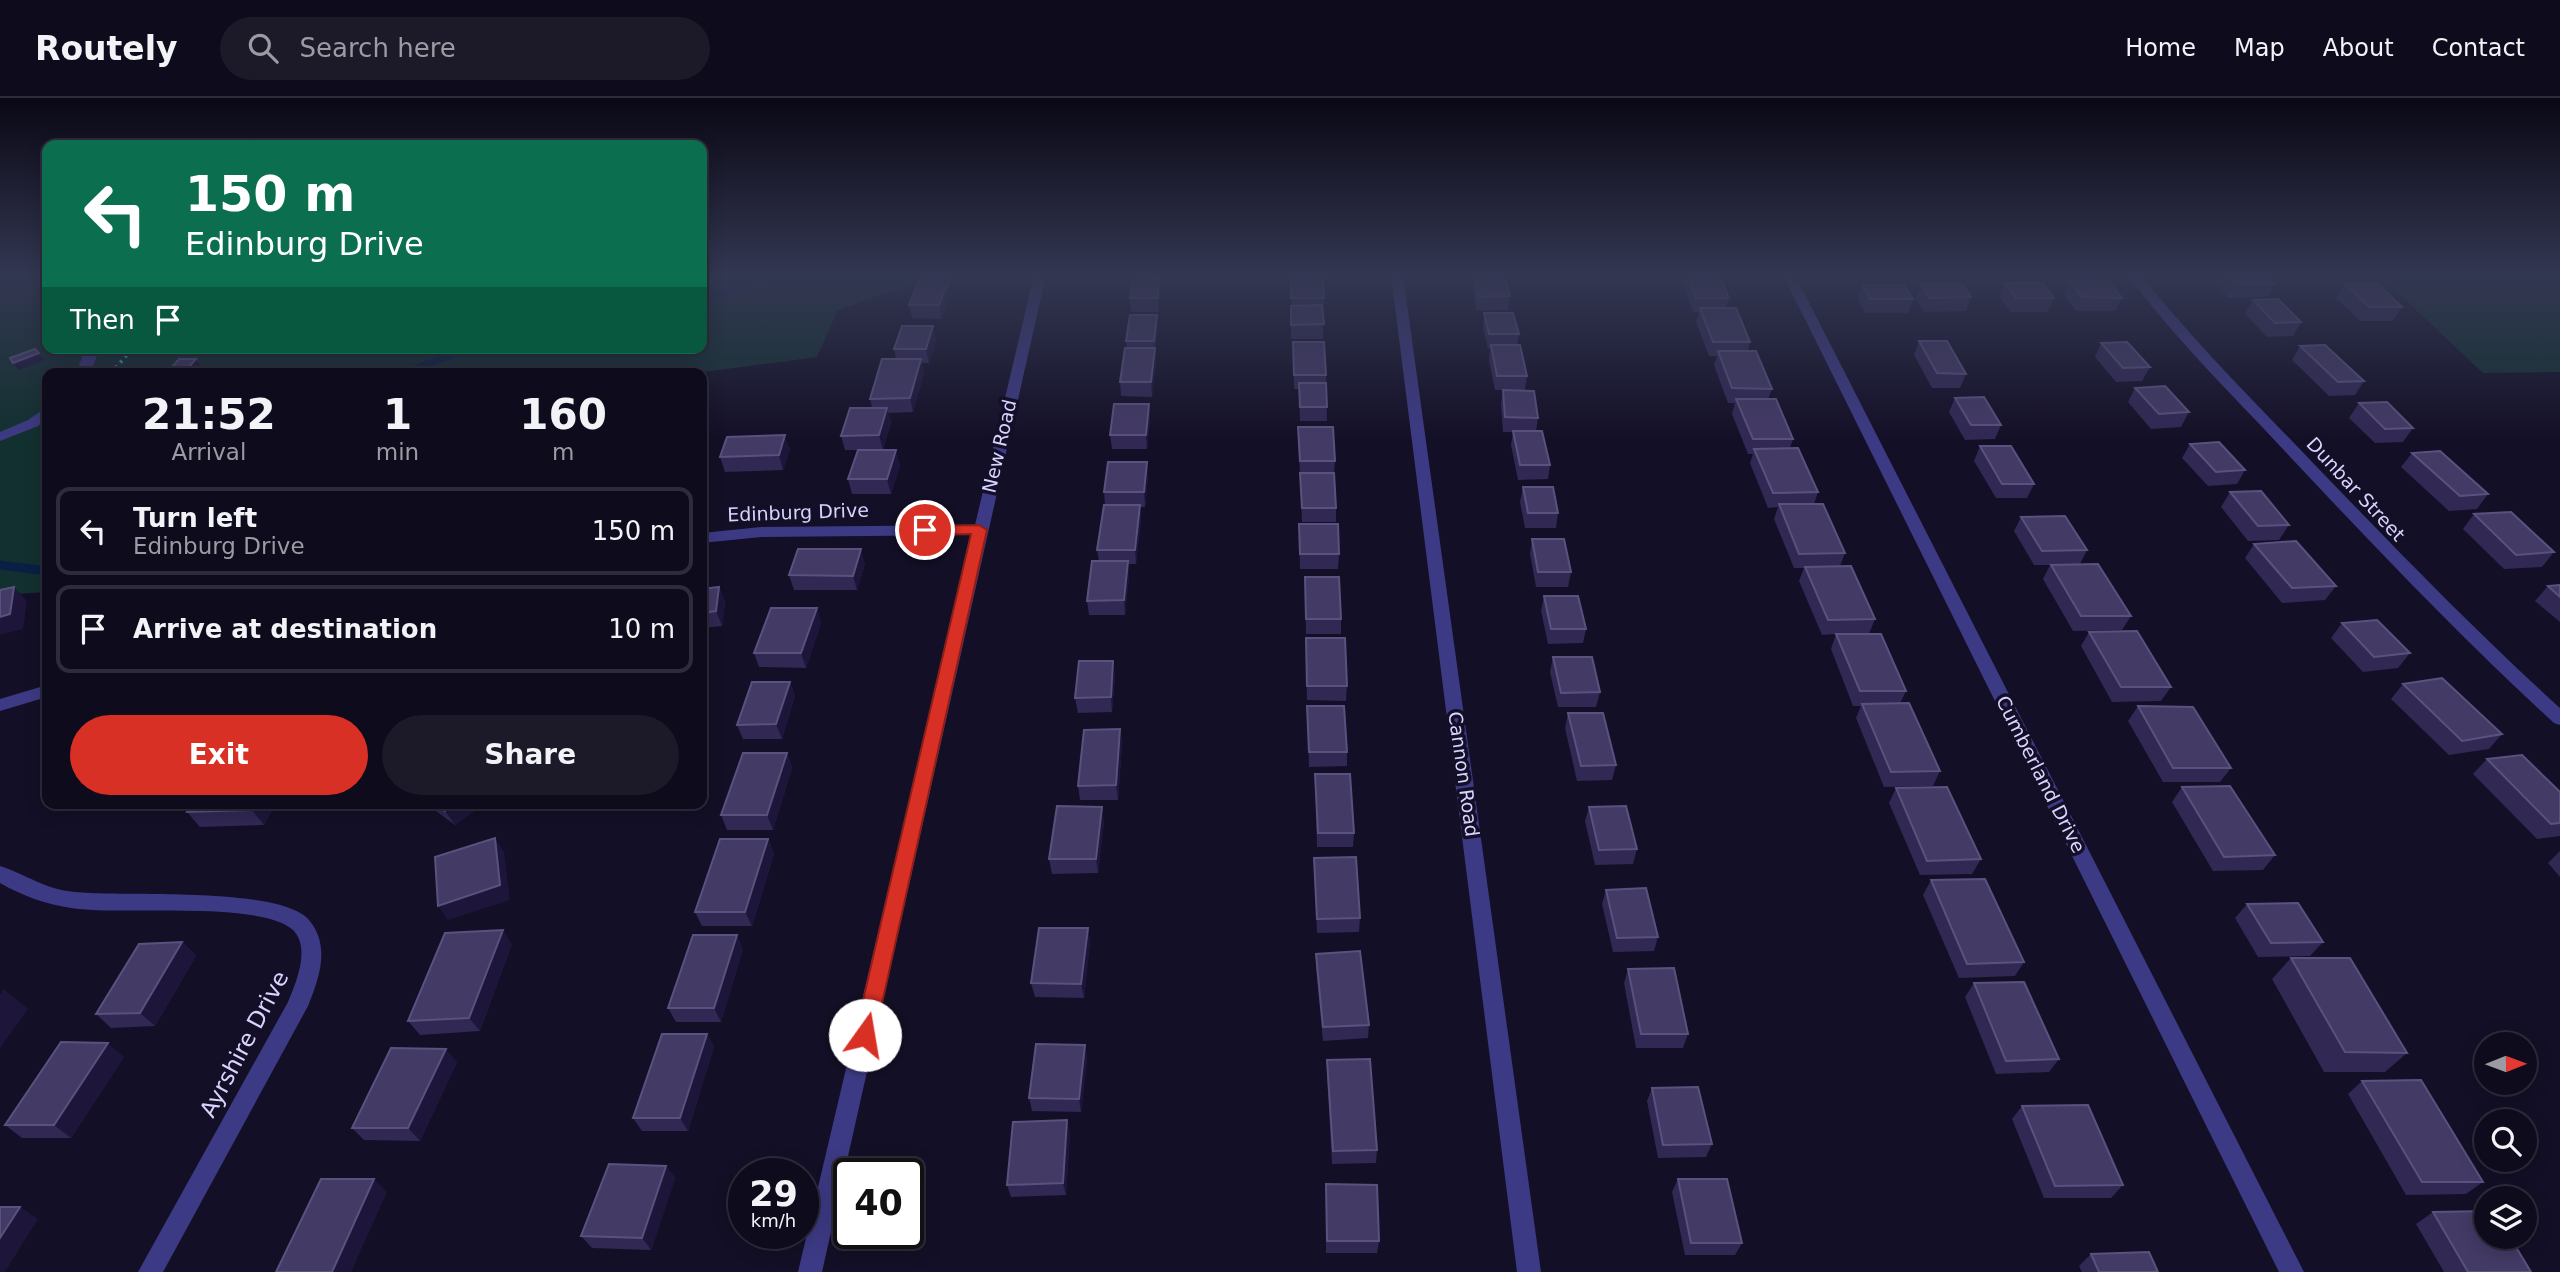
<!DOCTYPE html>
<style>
:root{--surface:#0e0b1c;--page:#1c1929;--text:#f1f3f6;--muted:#9b9ba3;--line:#2e2b3b;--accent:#d93025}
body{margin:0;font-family:"DejaVu Sans",sans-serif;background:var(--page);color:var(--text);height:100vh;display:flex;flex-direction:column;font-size:26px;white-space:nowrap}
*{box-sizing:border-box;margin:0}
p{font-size:23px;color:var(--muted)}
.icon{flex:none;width:38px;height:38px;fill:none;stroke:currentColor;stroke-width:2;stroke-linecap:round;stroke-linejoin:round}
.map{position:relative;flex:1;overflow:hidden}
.sheet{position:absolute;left:42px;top:270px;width:665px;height:441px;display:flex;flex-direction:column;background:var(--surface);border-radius:14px;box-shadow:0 4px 18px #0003,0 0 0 2px var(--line)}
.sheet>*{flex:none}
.hud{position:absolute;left:42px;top:42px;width:665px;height:214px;border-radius:14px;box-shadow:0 4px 18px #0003,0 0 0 2px var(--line);background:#0b6e4f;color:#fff;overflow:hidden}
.needle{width:46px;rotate:89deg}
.fabs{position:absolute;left:2474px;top:934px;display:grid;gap:14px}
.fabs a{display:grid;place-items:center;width:63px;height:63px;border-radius:50%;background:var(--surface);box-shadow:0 4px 18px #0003,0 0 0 2px var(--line);font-size:35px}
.speed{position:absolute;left:728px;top:1060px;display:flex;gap:14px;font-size:35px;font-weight:700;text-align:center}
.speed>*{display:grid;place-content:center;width:91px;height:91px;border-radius:50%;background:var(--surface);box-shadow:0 4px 18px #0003,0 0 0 2px var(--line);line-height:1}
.speed small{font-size:18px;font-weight:400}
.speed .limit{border:4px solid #111;border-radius:10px;background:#fff;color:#111}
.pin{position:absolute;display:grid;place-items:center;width:60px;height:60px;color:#fff;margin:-30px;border:4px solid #fff;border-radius:50%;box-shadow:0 2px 7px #0007}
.me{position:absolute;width:77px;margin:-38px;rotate:13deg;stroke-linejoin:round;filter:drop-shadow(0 0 5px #0008)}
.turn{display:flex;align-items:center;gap:24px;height:147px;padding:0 28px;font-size:32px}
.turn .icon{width:91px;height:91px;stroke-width:2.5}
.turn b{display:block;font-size:49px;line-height:60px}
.then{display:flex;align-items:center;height:66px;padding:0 28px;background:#0003;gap:14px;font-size:26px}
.eta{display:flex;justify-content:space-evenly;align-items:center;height:119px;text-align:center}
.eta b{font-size:42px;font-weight:700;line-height:49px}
.primary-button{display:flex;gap:14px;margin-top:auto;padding:14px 28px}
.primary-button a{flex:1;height:80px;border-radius:42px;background:var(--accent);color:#fff;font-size:28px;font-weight:700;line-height:80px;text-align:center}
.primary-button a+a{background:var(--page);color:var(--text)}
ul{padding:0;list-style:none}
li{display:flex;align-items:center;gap:21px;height:88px;margin:0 14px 10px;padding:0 14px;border:4px solid var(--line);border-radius:14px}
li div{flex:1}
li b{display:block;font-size:26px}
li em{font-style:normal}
header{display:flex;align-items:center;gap:42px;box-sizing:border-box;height:98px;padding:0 35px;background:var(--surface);border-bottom:2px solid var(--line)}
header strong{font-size:33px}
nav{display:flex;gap:38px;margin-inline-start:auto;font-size:24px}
.search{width:490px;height:63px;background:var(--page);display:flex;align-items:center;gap:18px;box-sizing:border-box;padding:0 24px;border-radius:38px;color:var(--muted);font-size:26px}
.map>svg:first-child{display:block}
</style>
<header>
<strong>Routely</strong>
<div class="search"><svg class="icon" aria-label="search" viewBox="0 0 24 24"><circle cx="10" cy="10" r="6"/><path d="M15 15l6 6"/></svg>Search here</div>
<nav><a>Home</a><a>Map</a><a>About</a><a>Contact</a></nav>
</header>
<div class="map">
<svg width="2560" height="1174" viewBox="0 0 2560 1174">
<rect width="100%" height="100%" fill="#130f26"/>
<path fill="#12302f" d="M0,177H47V250H702V177H1040L1039,182L922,183L838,212L817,259L696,275H47V494L0,497Z
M2379,177H2560V274L2483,275Z"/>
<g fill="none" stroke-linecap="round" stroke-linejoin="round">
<path stroke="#0a1f44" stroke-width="7" d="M702,200L787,177
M403,275L471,250"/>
<path stroke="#0a1f44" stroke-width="9" d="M0,467L47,473"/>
<path stroke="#2fb8b0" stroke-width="3.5" stroke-dasharray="2.5 4.5" stroke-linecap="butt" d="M111,275L133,250
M175,275L183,265L185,250"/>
<path fill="#3d3a85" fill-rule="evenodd" d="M1034,177H1046L822,1174H798L972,437L761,439L702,445V435L761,429L975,427Z
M1391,177H1403L1541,1174H1517Z
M1783,177H1795L2304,1174H2279Z
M2128,177H2141C2194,244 2255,304 2314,366C2394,449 2474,532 2560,610V627L2554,625C2458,537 2369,443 2280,348C2228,292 2173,239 2128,177Z
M86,250H100L90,275H76Z
M47,309V320L38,328L0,343V334L28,322Z
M47,587V599L0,613V601Z
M0,768C28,777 43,791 75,794C124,799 280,788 309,822C331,848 319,881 308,908L163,1174H138L288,904C296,885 311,850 293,832C260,802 121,818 71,810C45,806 23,798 0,785Z"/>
</g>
<path fill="#312854" d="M921,177H952L954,190L942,221L912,220L909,207Z
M1291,177L1324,200L1323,241H1291Z
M1684,177H1719L1729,200L1726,210L1750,244L1748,253L1772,291L1768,301L1793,341L1790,350L1818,394L1814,406L1845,455L1840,468L1875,521L1869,536L1906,593L1900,605L1940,673L1933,688L1884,689L1856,620L1861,608H1853L1831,551L1836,536L1822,537L1799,483L1804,470H1794L1774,421L1778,409L1768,410L1750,365L1753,356H1748L1732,316L1735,305H1728L1714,267L1717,258H1709L1696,224L1699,214H1693L1682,185Z
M2218,177H2267L2275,186L2267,199L2229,200L2214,184Z
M1474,179L1510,198L1508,212L1477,213L1473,192Z
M2070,183L2122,200L2115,213H2076L2064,197Z
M2005,185L2054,200L2048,214H2010L2000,199Z
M1921,186L1971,199L1966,213L1924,214L1916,200Z
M2345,186L2402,209L2393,223H2360L2336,200Z
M1862,187L1913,201L1908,215H1865L1858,201Z
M1160,194L1158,214H1131L1130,200Z
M2253,202L2301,224L2293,238L2267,239L2245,216Z
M1484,215L1519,236L1517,247L1527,278L1525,292H1506L1538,320L1536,333L1550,367L1548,381L1518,382L1511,347L1513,334H1503L1501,306L1503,292H1495L1489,262L1490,250L1488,251L1483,229Z
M933,228L936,242L929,265H922L924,275L913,314L888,315L891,324L883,352L900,367L891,396H852L848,381L858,352H845L841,338L872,310L870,301L896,261L894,251Z
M1158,231L1155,255L1156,264L1152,299L1121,298L1120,284L1127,250L1126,243Z
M1919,243L1966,276L1960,290H1932L1914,257Z
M1293,244L1326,277L1327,323H1300L1299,291H1294Z
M2101,245L2150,269L2142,283L2116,284L2095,259Z
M2300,248L2364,283L2355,297L2329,298L2292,262Z
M201,268L195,275H174L171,270Z
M2135,290L2189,314L2181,329L2151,331L2128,304Z
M1955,300L2001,327L1995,341L1965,342L1949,314Z
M2359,305L2413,330L2403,344L2375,345L2349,320Z
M1149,306L1150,320L1147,351H1112L1110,337Z
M1298,329L1335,363L1334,378L1336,410V424H1302Z
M2190,346L2245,372L2237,386L2208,388L2182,360Z
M1980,348L2034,386L2027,400H1996L1974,363Z
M790,351L783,372L725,374L720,359Z
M2412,355L2488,396L2477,411L2449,413L2401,369Z
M1147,364L1148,378L1145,409H1140L1141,422L1136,466H1128L1129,477L1125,517H1089L1087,503L1099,463L1097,452L1105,407L1104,394Z
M1523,389L1558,415L1556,430H1525L1520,404Z
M2230,394L2289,427L2279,442L2248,443L2221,409Z
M2474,416L2554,454L2542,469L2504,471L2463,431Z
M2021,419L2087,452L2080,466L2131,518L2122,532L2073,533L2043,481L2050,467H2034L2014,433Z
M1299,426L1339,456L1338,471H1300Z
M1532,441L1571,474L1568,489H1536L1530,456Z
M2254,446L2336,488L2325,502L2282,505L2245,460Z
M865,466L857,492H794L789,477Z
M1305,479L1341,521V536H1306Z
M2560,487V524L2535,503L2548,488Z
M719,489L725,504L722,528L702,530V491Z
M1544,498L1586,531L1583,545L1548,546L1541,513Z
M817,510L821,525L806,570L759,569L754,555Z
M2342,525L2410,555L2398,570L2363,574L2331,540Z
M2089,534L2171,589L2161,603L2112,604L2081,548Z
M1306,555L1347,588L1346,603L1307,602Z
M1553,559L1600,594L1596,609H1558L1550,574Z
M1115,577L1112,614L1078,615L1075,600Z
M790,584L795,598L782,641H743L737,627Z
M2403,586L2502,636L2489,651L2449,657L2391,601Z
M1307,608L1347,654V668L1309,669Z
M2138,608L2231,670L2220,684H2163L2128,623Z
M1568,615L1616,667L1612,682L1577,683L1565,630Z
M1120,631L1122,646L1118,702H1080L1078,688Z
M787,655L792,670L773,732H727L721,717Z
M2487,661L2560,694V738L2537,741L2473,676Z
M1315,676L1354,735L1353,749H1317Z
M2182,689L2275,757L2263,772L2213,773L2172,704Z
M1896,690L1981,761L1972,776L1920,777L1889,705Z
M276,705L264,727L200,729L187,714Z
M425,705H485L455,727Z
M1589,709L1637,751L1633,766L1595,767L1585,723Z
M1104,723L1098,775L1052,776L1049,761Z
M768,741L774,756L752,828H702L695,814Z
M2560,753V779L2548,765Z
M1314,760L1360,820L1359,834L1317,835Z
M1931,782L2024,864L2015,878L1959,880L1923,797Z
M1606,792L1658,839L1654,853L1613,854L1602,806Z
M2247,806L2323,844L2310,858L2258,859L2235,820Z
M1088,830L1090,844L1084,900L1035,899L1031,885Z
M182,844L196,858L155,928L111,930L96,916Z
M512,846L480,933L420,937L408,923Z
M743,851L721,924H676L668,910Z
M1316,856L1369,927L1368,940L1323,943L1316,870Z
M2291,860L2407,955L2385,974H2324L2272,881Z
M1628,871L1688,936L1683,950H1636L1624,885Z
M1974,885L2059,961L2049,974L1996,976L1965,899Z
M707,936L714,949L688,1033H642L633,1020Z
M1085,947L1087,960L1081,1014L1032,1013L1029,1000Z
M124,959L71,1040H22L5,1027Z
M1327,962L1377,1052L1376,1065L1332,1066L1327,975Z
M457,964L420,1043L364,1042L352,1030Z
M2362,983L2483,1084L2466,1096L2406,1097L2348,996Z
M1652,990L1712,1046L1706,1059L1658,1060L1647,1003Z
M2022,1008L2123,1087L2111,1100H2044L2012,1021Z
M1070,1035L1066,1097L1011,1099L1007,1087Z
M666,1068L675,1080L651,1152L592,1150L581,1138Z
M1678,1081L1742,1145L1735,1157H1685L1672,1094Z
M1326,1086L1379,1143L1377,1155H1326Z
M2433,1114L2531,1174H2444L2416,1126Z
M2091,1156L2158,1174H2082L2079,1168Z"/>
<path fill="#1d163a" d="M951,177L954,190L942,221L939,207Z
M1159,180L1160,194L1158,214V200Z
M1157,217L1158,231L1155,255L1156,264L1152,299L1151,284Z
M933,228L936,242L929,265L926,251Z
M39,255L44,262L19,272L13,265Z
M196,261L201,268L195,275H191L188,270Z
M921,261L924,275L913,314L910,300Z
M1149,306L1150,320L1147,351L1146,337Z
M887,310L891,324L883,352L879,337Z
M785,337L790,351L783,372L779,357Z
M896,352L900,367L891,396L887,381Z
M1147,364L1148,378L1145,409L1144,394Z
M1140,407L1141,422L1136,466L1135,452Z
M861,451L865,466L857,492L853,478Z
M1128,463L1129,477L1125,517L1124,502Z
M14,489L27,503L23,531L0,537V519Z
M719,489L725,504L722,528L716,513Z
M817,510L821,525L806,570L801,555Z
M1113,563L1115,577L1112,614L1111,599Z
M790,584L795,598L782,641L776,626Z
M1120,631L1122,646L1118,702L1116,687Z
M787,655L792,670L773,732L767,717Z
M256,705H276L264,727L252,712Z
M455,705H485L455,727L445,713Z
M1102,709L1104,723L1098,775L1096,761Z
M495,740L504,754L510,802L448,822L438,808Z
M768,741L774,756L752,828L745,814Z
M1088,830L1090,844L1084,900L1081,886Z
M503,832L512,846L480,933L469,920Z
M737,837L743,851L721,924L714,910Z
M182,844L196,858L155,928L140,915Z
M4,891L28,911L0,950V897Z
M707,936L714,949L688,1033L680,1020Z
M108,945L124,959L71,1040L54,1027Z
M1085,947L1087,960L1081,1014L1079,1001Z
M446,951L457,964L420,1043L408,1030Z
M1067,1022L1070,1035L1066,1097L1063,1085Z
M666,1068L675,1080L651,1152L642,1140Z
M374,1081L387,1094L351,1174H332Z
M20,1109L38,1121L5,1174H0V1140Z"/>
<path fill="#433a66" stroke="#5a527e" stroke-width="2" d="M921,177H951L939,207H909Z
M1291,177H1323L1324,200H1291Z
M1688,177H1719L1729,200H1696Z
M2228,177H2267L2275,186H2237Z
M1504,178L1510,198L1479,199L1474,179Z
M1133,180H1159L1158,200H1130Z
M2070,183H2108L2122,200L2082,199Z
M2005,185H2043L2054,200H2016Z
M1921,186H1962L1971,199L1929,200Z
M2345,186H2378L2402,209H2369Z
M1862,187H1904L1913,201H1870Z
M2278,201L2301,224L2275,225L2253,202Z
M1322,207L1324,226L1291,227V208Z
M1700,210H1736L1750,244H1713Z
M1484,215H1513L1519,236H1489Z
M1130,217H1157L1154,243H1126Z
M902,228H933L926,251H894Z
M1919,243H1947L1966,276L1937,275Z
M1293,244H1324L1326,277H1294Z
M2127,244L2150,269L2123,270L2101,245Z
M1491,247H1520L1527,278H1497Z
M2325,247L2364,283L2338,284L2300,248Z
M1125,250H1155L1151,284H1120Z
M35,251L39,255L13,265L10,260Z
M1718,253H1756L1772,291L1732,290Z
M179,261H196L188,270H171Z
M882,261H921L910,300L870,301Z
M1299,285H1326L1327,309H1300Z
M2165,288L2189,314L2159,316L2135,290Z
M1503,292L1534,293L1538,320L1505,319Z
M1984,299L2001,327H1971L1955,300Z
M1736,301H1776L1793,341H1753Z
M2387,304L2413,330L2385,331L2359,305Z
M1114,306H1149L1146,337H1110Z
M850,310H887L879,337L841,338Z
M1298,329H1333L1335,363H1300Z
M1513,333H1542L1550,367H1520Z
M785,337L779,357L720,359L727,339Z
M2219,344L2245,372L2216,374L2190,346Z
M1980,348H2011L2034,386H2002Z
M1798,350L1818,394L1773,395L1754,351Z
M858,352H896L887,381H848Z
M2440,353L2488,396L2460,398L2412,355Z
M1108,364H1147L1144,394H1104Z
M1300,375H1334L1336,410H1302Z
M1523,389H1553L1558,415H1528Z
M2261,393L2289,427L2258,428L2230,394Z
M1779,406H1823L1845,455L1799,456Z
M1104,407H1140L1135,452H1097Z
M2511,414L2554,454L2516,457L2474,416Z
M2065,418L2087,452L2042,453L2021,419Z
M1299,426H1338L1339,456H1300Z
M1532,441H1564L1571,474H1538Z
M2296,443L2336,488L2292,490L2254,446Z
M798,451H861L853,478L789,477Z
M1092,463H1128L1124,502L1087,503Z
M2098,466L2131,518H2081L2051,467Z
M1851,468L1875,521L1828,522L1805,469Z
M1305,479H1339L1341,521H1306Z
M2560,487V499L2548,488Z
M14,489L10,516L0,519V492Z
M719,489L716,513L702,515V491Z
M1544,498H1578L1586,531H1551Z
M771,510H817L801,555H754Z
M2377,522L2410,555L2374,559L2342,525Z
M2137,533L2171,589H2121L2089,534Z
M1836,536H1881L1906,593H1860Z
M1306,540H1345L1347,588H1307Z
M1553,559H1592L1600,594L1561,595Z
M1079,563H1113L1111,599L1075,600Z
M2442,580L2502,636L2462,643L2403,586Z
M752,584H790L776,626L737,627Z
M1909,605L1940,673L1891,674L1862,606Z
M1307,608H1344L1347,654H1309Z
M2138,608L2193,609L2231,670H2173Z
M1568,615H1603L1616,667L1581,668Z
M1120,631L1116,687L1078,688L1084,632Z
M743,655H787L767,717H721Z
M2522,657L2560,694V725L2551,726L2487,661Z
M1315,676H1350L1354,735H1318Z
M2230,688L2275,757L2224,759L2182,689Z
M1947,689L1981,761L1927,763L1896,690Z
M193,705H256L252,712L187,714Z
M435,705H455L445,713Z
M1057,708L1102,709L1096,761H1049Z
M1626,708L1637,751L1599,752L1589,709Z
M495,740L500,787L438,808L435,759Z
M720,741H768L745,814H695Z
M1356,759L1360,820L1317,821L1314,760Z
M1985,781L2024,864L1967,866L1931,782Z
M1646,790L1658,839L1617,840L1606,792Z
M2298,805L2323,844L2271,845L2247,806Z
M1039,830H1088L1081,886L1031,885Z
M503,832L469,920L408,923L445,835Z
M693,837H737L714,910H668Z
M182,844L140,915L96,916L139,846Z
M1360,853L1369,927L1323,929L1316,856Z
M2291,860H2350L2407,955L2345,954Z
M1674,870L1688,936H1641L1628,871Z
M2024,884L2059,961L2006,963L1974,885Z
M662,936H707L680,1020H633Z
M61,944L108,945L54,1027H5Z
M1036,946L1085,947L1079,1001L1029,1000Z
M391,950L446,951L408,1030H352Z
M1370,961L1377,1052L1333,1053L1327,962Z
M2421,982L2483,1084H2422L2362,983Z
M1698,989L1712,1046L1663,1047L1652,990Z
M2088,1007L2123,1087L2055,1088L2022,1008Z
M1067,1022L1063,1085L1007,1087L1013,1024Z
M609,1066L666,1068L642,1140L581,1138Z
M321,1081H374L332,1174H276Z
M1678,1081H1727L1742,1145H1691Z
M1326,1086L1377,1087L1379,1143H1327Z
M0,1109H20L0,1140Z
M2487,1113V1139H2510L2531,1174H2468L2433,1114Z
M2149,1154L2158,1174H2099L2091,1156Z"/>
<linearGradient id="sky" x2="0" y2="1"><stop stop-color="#0a0815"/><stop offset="0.52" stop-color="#333752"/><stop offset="1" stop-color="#333752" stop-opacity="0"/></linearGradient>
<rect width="2560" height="342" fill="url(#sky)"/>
<path fill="#d93025" stroke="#8d1f18" stroke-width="2" d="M979,427L987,432L875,937L872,943L865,945L858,943L855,937L971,436L925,437L918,432L925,428Z"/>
<g text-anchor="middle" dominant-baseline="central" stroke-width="7" stroke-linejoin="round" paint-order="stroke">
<g font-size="19" fill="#d9d4ff" stroke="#130f26">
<text transform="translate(999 348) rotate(-77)">New Road</text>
<text transform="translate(2356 391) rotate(47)">Dunbar Street</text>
<text transform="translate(798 414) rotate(-2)">Edinburg Drive</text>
<text transform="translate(1464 676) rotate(82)">Cannon Road</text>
<text transform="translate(2041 676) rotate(63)">Cumberland Drive</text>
</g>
<g font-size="23" fill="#d9d4ff" stroke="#130f26">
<text transform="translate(244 946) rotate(-62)">Ayrshire Drive</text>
</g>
</g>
</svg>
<div class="fabs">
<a><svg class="needle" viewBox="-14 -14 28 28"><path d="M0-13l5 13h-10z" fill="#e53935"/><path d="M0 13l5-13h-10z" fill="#9b9ba3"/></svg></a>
<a><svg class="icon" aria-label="search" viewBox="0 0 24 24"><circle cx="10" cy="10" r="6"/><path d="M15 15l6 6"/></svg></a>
<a><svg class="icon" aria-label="layers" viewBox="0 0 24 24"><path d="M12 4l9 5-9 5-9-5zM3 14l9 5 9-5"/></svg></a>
</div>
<div class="speed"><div>29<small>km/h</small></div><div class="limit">40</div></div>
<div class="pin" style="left:925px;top:432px;background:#d93025"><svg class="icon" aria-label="arrive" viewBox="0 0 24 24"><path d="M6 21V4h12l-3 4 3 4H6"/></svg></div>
<svg class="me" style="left:865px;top:937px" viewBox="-20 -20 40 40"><circle r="19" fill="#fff"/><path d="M0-13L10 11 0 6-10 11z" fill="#d93025"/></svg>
<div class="hud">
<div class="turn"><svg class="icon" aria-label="left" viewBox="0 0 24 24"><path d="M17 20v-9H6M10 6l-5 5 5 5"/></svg><div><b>150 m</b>Edinburg Drive</div></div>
<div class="then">Then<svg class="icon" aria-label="arrive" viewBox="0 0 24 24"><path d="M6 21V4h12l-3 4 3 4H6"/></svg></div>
</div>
<section class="sheet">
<div class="eta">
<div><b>21:52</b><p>Arrival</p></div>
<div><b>1</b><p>min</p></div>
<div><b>160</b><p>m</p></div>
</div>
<ul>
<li><svg class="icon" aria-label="left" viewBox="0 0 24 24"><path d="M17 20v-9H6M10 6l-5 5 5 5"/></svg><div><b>Turn left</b><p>Edinburg Drive</p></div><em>150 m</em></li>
<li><svg class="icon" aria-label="arrive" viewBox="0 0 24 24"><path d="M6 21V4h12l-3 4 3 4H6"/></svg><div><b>Arrive at destination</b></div><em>10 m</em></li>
</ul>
<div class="primary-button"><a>Exit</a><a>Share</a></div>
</section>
</div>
